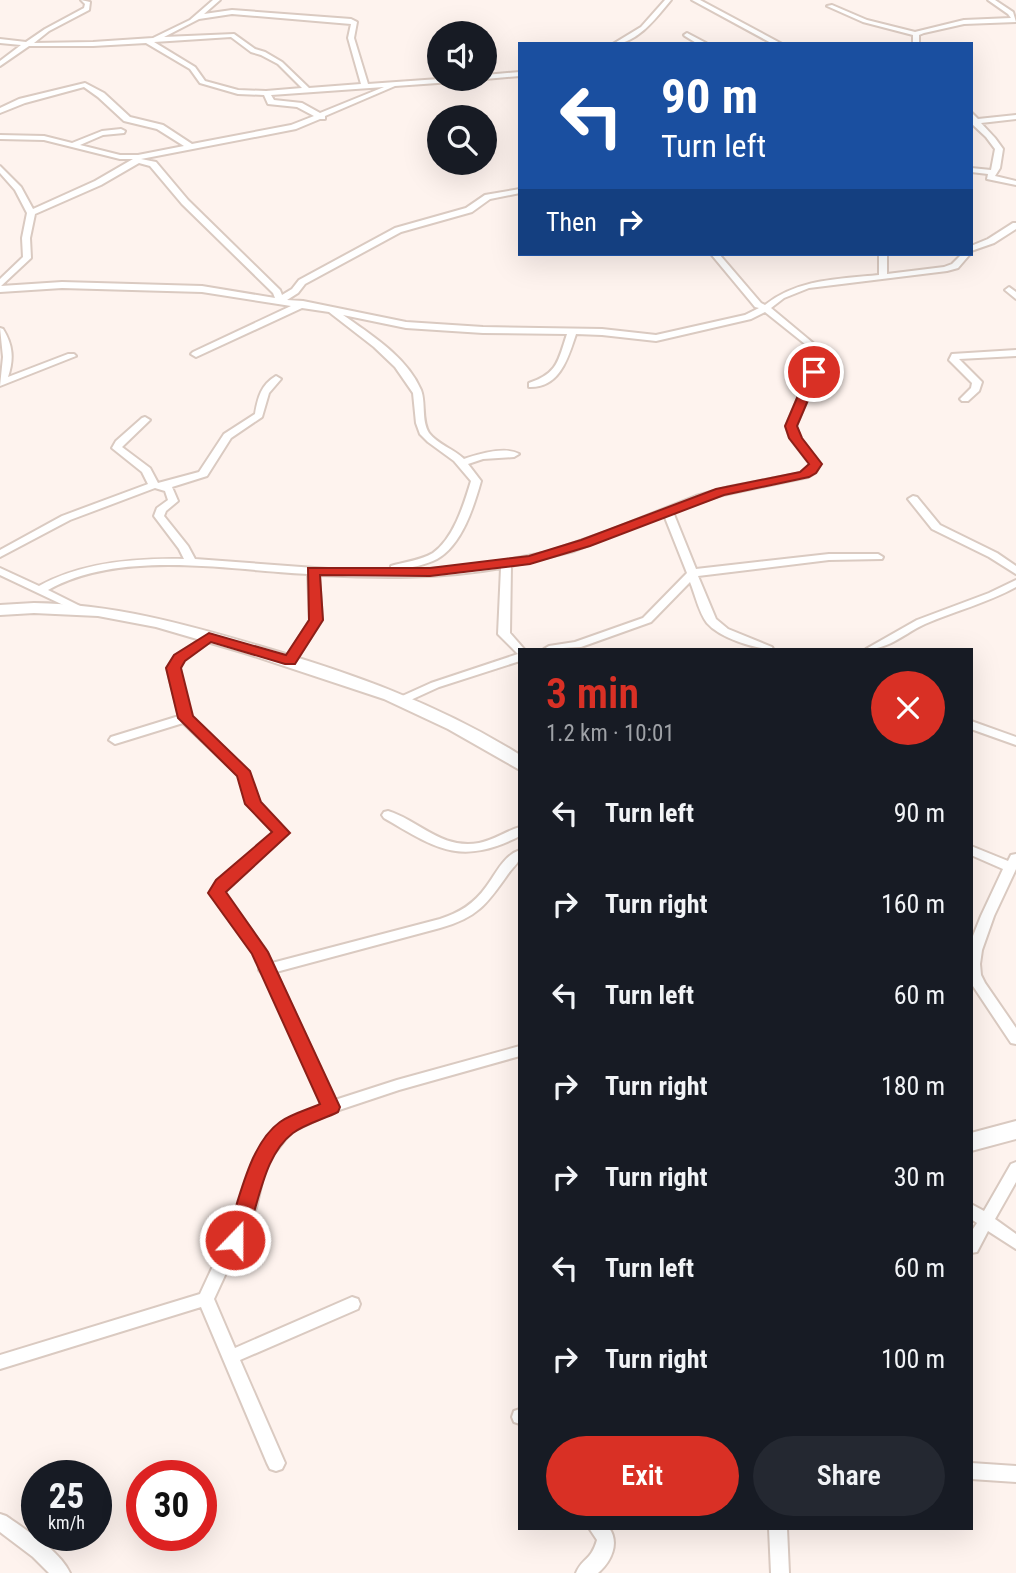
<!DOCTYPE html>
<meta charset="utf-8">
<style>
:root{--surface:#171b24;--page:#242831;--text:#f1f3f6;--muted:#9ea1a6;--accent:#d93025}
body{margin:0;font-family:"Roboto Condensed",sans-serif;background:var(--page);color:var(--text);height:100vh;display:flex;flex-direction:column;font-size:26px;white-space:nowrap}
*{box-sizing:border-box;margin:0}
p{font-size:23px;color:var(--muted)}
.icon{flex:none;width:38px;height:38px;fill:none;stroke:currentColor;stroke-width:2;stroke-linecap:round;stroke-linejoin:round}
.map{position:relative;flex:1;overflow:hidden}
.details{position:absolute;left:518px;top:648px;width:455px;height:882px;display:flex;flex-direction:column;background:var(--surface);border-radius:0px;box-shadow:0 7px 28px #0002}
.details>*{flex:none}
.banner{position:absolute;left:518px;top:42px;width:455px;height:214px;border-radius:0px;box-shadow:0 7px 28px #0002;background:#1a4fa0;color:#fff;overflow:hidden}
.tools{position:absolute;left:427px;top:21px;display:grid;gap:14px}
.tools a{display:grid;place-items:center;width:70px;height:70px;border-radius:50%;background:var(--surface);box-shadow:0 7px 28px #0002;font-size:35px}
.speed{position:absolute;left:21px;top:1460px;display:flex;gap:14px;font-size:35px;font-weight:700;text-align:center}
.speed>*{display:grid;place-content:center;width:91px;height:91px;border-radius:50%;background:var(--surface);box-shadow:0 7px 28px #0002;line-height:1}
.speed small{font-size:18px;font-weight:400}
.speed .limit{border:10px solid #d22;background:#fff;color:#111}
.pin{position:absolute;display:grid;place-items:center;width:60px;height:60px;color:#fff;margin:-30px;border:4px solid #fff;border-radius:50%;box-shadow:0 2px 7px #0007}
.me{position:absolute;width:77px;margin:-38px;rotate:22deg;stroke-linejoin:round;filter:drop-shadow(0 0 5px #0008)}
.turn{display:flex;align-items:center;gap:24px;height:147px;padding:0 28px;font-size:32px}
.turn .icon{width:91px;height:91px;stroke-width:2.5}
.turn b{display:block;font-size:49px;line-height:60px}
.then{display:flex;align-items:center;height:66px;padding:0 28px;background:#0003;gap:14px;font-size:26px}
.round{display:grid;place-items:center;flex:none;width:74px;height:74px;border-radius:37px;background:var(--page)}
.head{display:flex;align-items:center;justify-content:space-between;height:119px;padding:0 28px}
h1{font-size:42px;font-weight:600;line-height:52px;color:var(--accent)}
.primary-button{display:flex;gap:14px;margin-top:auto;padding:14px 28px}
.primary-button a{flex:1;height:80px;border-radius:42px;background:var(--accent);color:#fff;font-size:28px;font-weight:600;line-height:80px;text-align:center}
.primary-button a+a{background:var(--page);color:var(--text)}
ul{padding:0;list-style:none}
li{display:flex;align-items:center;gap:21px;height:91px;padding:0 28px}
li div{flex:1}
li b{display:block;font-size:26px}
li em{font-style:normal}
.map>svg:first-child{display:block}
</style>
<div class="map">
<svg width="1016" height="1573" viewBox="0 0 1016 1573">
<rect width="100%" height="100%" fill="#fef3ee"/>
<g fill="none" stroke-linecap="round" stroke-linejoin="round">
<defs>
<path id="minor" d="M81,0L90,2L89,10L49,31L34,43L93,42L153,38L190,20L213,0H220L204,14L232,10L351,19L357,22L354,38L368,84L439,79H470L466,81L395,86L325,116V119H320L296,129L141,159L156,162L188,200L280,290L282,295L292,289L299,280L395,228L466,208L485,195L520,189V193L490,199L472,212L401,232L305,284L298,293L287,300L303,301L406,322L483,327L602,329L656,335L745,315L759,308L755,307L711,254H719L761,303L765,305C797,279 839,279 879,275V254H887V274L944,267L952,264L962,254H970L958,268L947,271L809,288L784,298L771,308L813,343L819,372L796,426L800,438L820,464L816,472L808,477L718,496L673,512L696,569L829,554H878L883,557L882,559L829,560L698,576L716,619L728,629L772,647L773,649C755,649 720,638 707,623C699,613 695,594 690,582L651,622L581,647L544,649L549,646L575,642L643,618L687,573L664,515L574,551L511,566L510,633L524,649H520V661L439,687L404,703L400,701L398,699L400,697L431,683L518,654L498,634L501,568C441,579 379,578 319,575L322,620L294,663L290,664L284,661L310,620L308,574C228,570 121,549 48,590L80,606L81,608L80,610L76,611L0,575V568L39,586C82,562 136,558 184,559L179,549L154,516L157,508L168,500L165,491L155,488L70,520L0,557V550L62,516L148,484L142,472L112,448L116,441L142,418L145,417L150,420L122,447L150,468L158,483L199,472L224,434L255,414C258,397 261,385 276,376L281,379L269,393L262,417L231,438L207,476L172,487L178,501L166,511L164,516L188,546L195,559L328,569L391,570V566C405,562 421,560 433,553C454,538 464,504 471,481L454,461L428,442L420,434L416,423L413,393L395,367L374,347L329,312L302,308L196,357L191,354L193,352L291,306L202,292L62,288L0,292V279L23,257L22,238L27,213L15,190L0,173V166L21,187L33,209L95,181L133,159H120L44,140L0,139V135L44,136L72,143L102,131L121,129L125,131L124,133L103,135L80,145L120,155H138L184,146L157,129L124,121L98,97L84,87L25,103L0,113V108L19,99L85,83L104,93L130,117L163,125L192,144L291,125L314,116L297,107L268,104L264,95L238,94L200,83L190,69L146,43L93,46H29L0,66V61L21,45L0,43V39L26,42L45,29L84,8L85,4ZM232,14L351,24L348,38L361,84L309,88L282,62L265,52L255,49L234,34L164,37L199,19ZM231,37L251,52L261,55L278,64L302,88L266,91L238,90L205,81L195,67L154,42ZM384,87L320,113L302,103L274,100L271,95ZM139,163L150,166L182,204L273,293L275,298L202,286L62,282L1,286L31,258L30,238L35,214L101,185ZM765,312L805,344L809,372L786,426L790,438L810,464L808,468L801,473L729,487L696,496L606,532L548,552L491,563L451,568L399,570C412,567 426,565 437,559C462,545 474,506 481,481L468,464L483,459L514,457L519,454C505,446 479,454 464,459C454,449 437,444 429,433C421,420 426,403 421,390C407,357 370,334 343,315L406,328L483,333L567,334C558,361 558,373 529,383V387C560,388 568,358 576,334L602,335L656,341L751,319Z
M665,0H671C657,17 637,44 613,44L641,27Z
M692,0H700L782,44H773Z
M988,0H995L1013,12L1016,22L964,24L924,33L919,35V44H913V35L863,22L827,6L832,5L867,20L915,32L964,20L1011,18L1008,14Z
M687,33L706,43L707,44H698L685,36L684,35Z
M520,72V76L485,79H484L485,75Z
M971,112L978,119L1016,115V119L981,123L995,138L1003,149L1000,168L995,176L1016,181V185L987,179L988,174L971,172V168L991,170L995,149L986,137L971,123Z
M1013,223H1016V229L994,243L971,251V246L988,239Z
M1009,287L1016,292V299L1005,290Z
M0,328L3,329C13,345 14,359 8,377L68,354H74L76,356L0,386L3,357Z
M1016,350V356L959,359L982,382L979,391L968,401H962L960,399L971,388L972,383L949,360L952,354Z
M913,496L917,497L940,525L997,553L1016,566V574L989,557L932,529L908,499Z
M1016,580V587C987,603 955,611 925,624C905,633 888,650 866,649L917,620L989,593Z
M209,634L213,635L215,637L213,639L183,660L179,668L191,717L249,772L259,803L288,833L227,887L224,893L265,949L272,963L440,919C459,913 474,904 486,887C496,874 503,856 520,850C520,864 516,863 508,874C487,904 477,918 440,928L276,972L335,1100L397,1080L520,1046V1056L399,1090L336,1111L291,1132L266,1164L256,1208L214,1299L235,1348L352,1297L358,1299L360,1304L358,1309L240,1360L285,1463L282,1469L276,1471L270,1469L267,1463L201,1307L0,1369V1355L200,1294L240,1208L254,1158L281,1124L323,1105L263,974L259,970L260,968L254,954L210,893L217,881L274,833L247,804L239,776L183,723L115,744L109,740L111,737L179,716L167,668L175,656Z
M971,721L1016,737V745L971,729Z
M388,811C420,821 442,850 479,843C494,840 506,831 520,827V836C460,866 437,849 384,818L382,815L384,812Z
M971,846L1008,861L1011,855L1016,854V869L994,916L982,950L980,964L981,975L985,983L1016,1028V1044L1011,1043L971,983V941L981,916L1003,869L971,855Z
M1016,1162V1182L995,1219L1016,1234V1249L988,1231L977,1252L971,1253V1232L977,1223L971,1219V1204L984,1211L1011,1164Z
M520,1409V1424L514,1422L512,1417L514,1411Z
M971,1463L1016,1466V1482L971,1479Z
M0,1514L6,1516C26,1530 60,1551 70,1573H49L33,1557L0,1532Z
M589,1528H609C620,1543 611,1562 598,1573H576C583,1557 591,1561 597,1540Z
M769,1528H787L789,1573H771Z"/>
<path id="primary" d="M34,603C112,604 185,624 259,646C351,673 439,704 520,755V770L448,729L384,699L245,653L156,627L98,616L34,613L0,615V605Z
M1016,1121V1139L971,1151V1133Z"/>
</defs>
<use href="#minor" stroke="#dacac1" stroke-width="4"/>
<use href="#primary" stroke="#dacac1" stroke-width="4"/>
<use href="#minor" fill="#fff" fill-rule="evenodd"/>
<use href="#primary" fill="#fff" fill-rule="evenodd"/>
</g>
<path fill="#d93025" stroke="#8d1f18" stroke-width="2" d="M814,368L820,372L797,426L802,438L822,464L816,473L809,477L724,495L590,546L530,564L430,576L320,575L323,620L295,664H285L211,642L185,661L181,668L193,716L250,771L261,802L290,833L226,892L268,952L340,1107L338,1112C324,1119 305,1124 293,1133C261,1157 259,1211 242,1246L235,1248L228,1246L225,1240C239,1204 248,1145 280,1122C291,1114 307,1110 320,1104L252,954L208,893L216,880L272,832L245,804L237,776L178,718L166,668L174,655L209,633L286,655L309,620L308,568H430L529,556L581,540L716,489L800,472L809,464L789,438L785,426L808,372Z"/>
</svg>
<div class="tools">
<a><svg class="icon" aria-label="sound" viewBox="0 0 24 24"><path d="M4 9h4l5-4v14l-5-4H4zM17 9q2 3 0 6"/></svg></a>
<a><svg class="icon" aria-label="search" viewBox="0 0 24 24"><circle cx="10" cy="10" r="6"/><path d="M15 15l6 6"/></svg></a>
</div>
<div class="speed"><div>25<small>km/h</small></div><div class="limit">30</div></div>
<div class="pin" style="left:814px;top:372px;background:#d93025"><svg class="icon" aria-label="arrive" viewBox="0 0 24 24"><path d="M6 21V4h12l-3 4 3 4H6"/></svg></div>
<svg class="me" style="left:235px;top:1240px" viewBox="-20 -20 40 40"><circle r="17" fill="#d93025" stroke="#fff" stroke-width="3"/><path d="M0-11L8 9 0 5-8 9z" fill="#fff"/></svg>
<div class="banner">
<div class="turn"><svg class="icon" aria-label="left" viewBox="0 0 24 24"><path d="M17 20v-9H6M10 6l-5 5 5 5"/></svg><div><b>90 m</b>Turn left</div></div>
<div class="then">Then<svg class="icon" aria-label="right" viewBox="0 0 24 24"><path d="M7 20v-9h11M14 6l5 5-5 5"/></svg></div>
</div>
<section class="details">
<div class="head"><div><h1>3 min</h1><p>1.2 km · 10:01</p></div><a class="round" style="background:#d93025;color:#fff"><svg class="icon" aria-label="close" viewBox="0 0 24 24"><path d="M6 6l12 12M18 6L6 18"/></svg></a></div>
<ul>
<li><svg class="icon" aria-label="left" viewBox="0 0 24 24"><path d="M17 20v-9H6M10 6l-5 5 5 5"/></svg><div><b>Turn left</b></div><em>90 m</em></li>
<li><svg class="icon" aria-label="right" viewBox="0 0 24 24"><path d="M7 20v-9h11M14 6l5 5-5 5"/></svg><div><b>Turn right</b></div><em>160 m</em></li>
<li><svg class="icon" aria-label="left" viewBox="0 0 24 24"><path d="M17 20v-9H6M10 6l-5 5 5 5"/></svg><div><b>Turn left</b></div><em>60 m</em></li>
<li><svg class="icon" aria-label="right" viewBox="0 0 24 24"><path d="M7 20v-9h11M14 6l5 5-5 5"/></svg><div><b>Turn right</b></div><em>180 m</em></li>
<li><svg class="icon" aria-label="right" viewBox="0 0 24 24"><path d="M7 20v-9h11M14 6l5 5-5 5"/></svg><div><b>Turn right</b></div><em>30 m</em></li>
<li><svg class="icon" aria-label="left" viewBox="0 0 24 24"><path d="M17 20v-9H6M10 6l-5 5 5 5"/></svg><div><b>Turn left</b></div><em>60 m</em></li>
<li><svg class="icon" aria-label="right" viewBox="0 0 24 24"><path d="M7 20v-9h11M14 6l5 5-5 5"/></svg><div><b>Turn right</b></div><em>100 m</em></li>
</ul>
<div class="primary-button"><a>Exit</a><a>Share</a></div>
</section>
</div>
